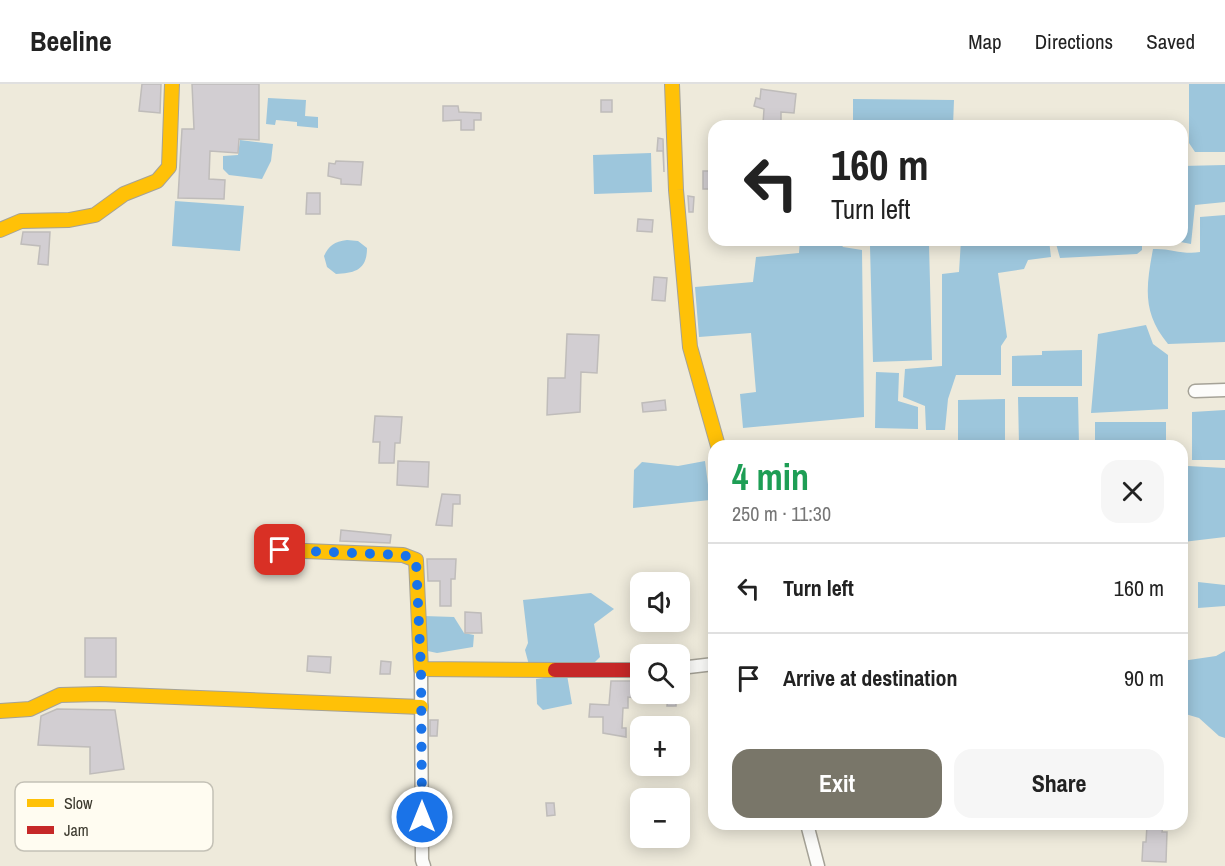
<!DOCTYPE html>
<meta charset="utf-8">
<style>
:root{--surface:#fff;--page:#f6f6f6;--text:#222;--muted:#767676;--line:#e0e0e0;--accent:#797669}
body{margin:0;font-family:"Archivo Narrow",sans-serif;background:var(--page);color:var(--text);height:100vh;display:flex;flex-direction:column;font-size:22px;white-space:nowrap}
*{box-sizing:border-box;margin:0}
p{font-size:20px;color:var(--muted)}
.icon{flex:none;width:33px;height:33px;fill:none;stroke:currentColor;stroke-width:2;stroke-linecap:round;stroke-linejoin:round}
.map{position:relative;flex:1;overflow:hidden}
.drawer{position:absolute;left:708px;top:356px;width:480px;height:390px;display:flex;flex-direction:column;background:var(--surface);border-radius:18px;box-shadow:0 3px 15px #0003}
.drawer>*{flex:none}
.guide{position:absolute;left:708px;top:36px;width:480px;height:126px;border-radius:18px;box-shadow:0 3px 15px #0003;background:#fff;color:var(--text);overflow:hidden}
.fabs{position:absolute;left:630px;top:488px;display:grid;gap:12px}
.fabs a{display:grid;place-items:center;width:60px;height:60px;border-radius:12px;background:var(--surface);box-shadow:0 3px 15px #0003;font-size:30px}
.pin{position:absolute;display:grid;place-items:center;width:51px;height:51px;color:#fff;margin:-26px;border-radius:12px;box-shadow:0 3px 9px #0006}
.me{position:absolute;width:66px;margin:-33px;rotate:0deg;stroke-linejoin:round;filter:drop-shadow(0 0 4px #0008)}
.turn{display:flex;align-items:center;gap:21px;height:126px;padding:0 24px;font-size:27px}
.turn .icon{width:78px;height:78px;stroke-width:2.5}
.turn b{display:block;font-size:42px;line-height:51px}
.round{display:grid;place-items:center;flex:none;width:63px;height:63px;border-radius:18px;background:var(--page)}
.head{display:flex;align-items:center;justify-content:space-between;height:102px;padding:0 24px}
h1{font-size:36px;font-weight:700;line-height:45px;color:#1e9e55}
.action{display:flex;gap:12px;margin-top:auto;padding:12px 24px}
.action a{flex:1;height:69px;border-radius:18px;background:var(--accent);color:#fff;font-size:24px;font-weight:700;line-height:69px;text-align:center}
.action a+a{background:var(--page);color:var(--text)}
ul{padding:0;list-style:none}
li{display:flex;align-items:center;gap:18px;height:90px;padding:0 24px;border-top:2px solid var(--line)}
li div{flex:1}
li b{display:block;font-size:22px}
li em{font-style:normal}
header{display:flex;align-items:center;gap:36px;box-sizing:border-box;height:84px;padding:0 30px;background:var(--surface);border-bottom:2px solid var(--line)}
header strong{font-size:28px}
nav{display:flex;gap:33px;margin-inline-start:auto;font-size:21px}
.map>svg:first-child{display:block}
</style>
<header>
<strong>Beeline</strong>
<nav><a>Map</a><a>Directions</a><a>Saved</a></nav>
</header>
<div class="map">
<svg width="1225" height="782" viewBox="0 0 1225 782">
<rect width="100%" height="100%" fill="#eeeadb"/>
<path fill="#9dc6dc" d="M1189,0H1225V68H1195L1189,59Z
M268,14L306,16L305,32L318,33V44L297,42V38L276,36L275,41L266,40Z
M853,15L954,16L953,42H853Z
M240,56L273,60L271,77L262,95L229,91L223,85V72L238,71Z
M651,69L652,108L594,110L593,71Z
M1225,81V118L1195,121L1191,160L1170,156H1182V82Z
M175,117L244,122L240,167L172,162Z
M1225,131V258L1168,260C1142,229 1146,203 1153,165C1170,164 1183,171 1200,168V133Z
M347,156L358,157L367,164C367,186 355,189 336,190L327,183L324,172C329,161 334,158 347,156Z
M800,156H838L843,163L862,166L864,333L743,344L740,310L756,308L751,249L699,253L695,203L753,198L756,173L799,169Z
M961,156H1049L1051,173L1028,176L1024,185L998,189L1007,253L1001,262V291H956L948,315L945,346H926L925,322L903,313L905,285L942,282V190L959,188Z
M1055,156H1142V166L1137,170L1060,174Z
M929,160L932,276L873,278L870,162Z
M1146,241L1153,260L1168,271V325L1091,329L1098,250Z
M1082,266V302H1012V272L1042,271V267Z
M876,288L899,289L898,317L918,323V345L875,344Z
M1018,313H1078L1079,361H1019Z
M1005,315V361H958V316Z
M1225,326V376H1192V328Z
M1095,338H1166V361H1095Z
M705,377L710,416L633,424L634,386L642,378L678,382Z
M1188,382L1225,384V453L1183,458L1185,518H1182V389Z
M1198,498L1225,501V522L1198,524Z
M591,509L614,525L594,540L600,573L592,581H529L525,566L528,559L523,516Z
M424,532L454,533L464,549L474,551L473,563L437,569L423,566Z
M1225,567V654L1219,652L1199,634L1182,629V577L1216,572Z
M567,591L572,620L543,626L537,620L536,595Z"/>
<path fill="#d2ced2" stroke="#bfbcba" stroke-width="1.5" d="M142,0H161L160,29L139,27Z
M192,0H259V56L239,55L238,69L210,67L209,95L225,96L224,115L178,114L182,45H194Z
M761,5L796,10L794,29L781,28V41L763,40L764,25L754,22L756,14L760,15Z
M601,16H612V28H601Z
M443,22H458L459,28L481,29V36H474V46H461V36L443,37Z
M658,54L663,55L664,88L663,67H657Z
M336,77L363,78L361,101L341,100V95L328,92L329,79L335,80Z
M703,87H714V105H703Z
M307,109H320V130H306Z
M688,112L694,113L693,128H689Z
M638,135L653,136L652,148L637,147Z
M23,148H50L48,181L38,180L40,162L21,160Z
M654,193L667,194L665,217L652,216Z
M567,250L599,251L597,289L581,288L580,328L547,331L548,294H565Z
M665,316L666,326L643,328L642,319Z
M375,332L402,333L400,359H395L394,379H379L380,358H373Z
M398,377L429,378L428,403L397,401Z
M442,410L460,411V420H453L452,442L436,441Z
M341,446L391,451L390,459L340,457Z
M427,475H456L455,495H451V522H440V497H428Z
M465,528L481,529L482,549H465Z
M85,554H116V593H85Z
M308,572L331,573L330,589L307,587Z
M381,577L391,578L390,590H380Z
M611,597H637L636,614L628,613V624H623L622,644H626V653L603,649V633H589L590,620L609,621Z
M668,609H676V622H667Z
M57,625L115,626L124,685L90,690V663L38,661L41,632Z
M430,636H438L437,652H430Z
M546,719H554L555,731L547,732Z
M1147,741L1163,742L1162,748H1167L1166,778L1142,777L1143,758H1146Z"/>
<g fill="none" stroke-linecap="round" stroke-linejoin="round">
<defs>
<path id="street" d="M1195,307L1225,306
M680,584L714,580
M421,585L422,776L424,782
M807,740L818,782"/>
<path id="slow" d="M672,0L676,106L690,263L718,362
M0,146L21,137L69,136L95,131L124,110L157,97L169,83L172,0
M281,466L403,471L416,476L421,585L555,586
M0,627L30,625L60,611L100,610L421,623"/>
<path id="jam" d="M555,586H640"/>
</defs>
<use href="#street" stroke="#a5a297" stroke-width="15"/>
<use href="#slow" stroke="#a5a297" stroke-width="16"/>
<use href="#jam" stroke="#a5a297" stroke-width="16"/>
<use href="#street" stroke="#fcfcfa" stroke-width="12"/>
<use href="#slow" stroke="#ffc107" stroke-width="14"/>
<use href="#jam" stroke="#c62828" stroke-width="14"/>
</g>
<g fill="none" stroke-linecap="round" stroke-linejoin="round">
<path stroke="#1a73e8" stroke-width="10" stroke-dasharray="0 18" d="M280,466L403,471L416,476L421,585L422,733"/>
</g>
<rect x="15" y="698" width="198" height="69" rx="9" fill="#fffcf1" stroke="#c4c1b6" stroke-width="1.5"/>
<rect x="27" y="715" width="27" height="8" fill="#ffc107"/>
<rect x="27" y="742" width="27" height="8" fill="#c62828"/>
<g font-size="16" fill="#3a372c">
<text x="64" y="725">Slow</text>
<text x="64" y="752">Jam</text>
</g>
</svg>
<div class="fabs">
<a><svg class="icon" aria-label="sound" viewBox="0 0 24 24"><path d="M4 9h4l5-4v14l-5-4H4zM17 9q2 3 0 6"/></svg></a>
<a><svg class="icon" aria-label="search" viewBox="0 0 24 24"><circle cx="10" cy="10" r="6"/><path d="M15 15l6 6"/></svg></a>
<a>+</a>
<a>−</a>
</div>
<div class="pin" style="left:280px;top:466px;background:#d93025"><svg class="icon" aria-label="arrive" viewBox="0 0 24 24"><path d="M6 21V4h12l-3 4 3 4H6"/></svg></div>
<svg class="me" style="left:422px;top:733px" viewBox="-20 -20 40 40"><circle r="17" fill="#1a73e8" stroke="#fff" stroke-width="3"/><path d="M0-11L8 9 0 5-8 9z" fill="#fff"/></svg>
<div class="guide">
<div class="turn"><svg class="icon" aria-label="left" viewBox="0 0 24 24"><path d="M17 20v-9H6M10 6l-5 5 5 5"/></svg><div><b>160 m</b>Turn left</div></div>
</div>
<section class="drawer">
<div class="head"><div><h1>4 min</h1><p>250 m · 11:30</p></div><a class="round"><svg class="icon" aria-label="close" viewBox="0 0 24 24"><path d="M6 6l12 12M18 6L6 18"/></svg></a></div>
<ul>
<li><svg class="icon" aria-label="left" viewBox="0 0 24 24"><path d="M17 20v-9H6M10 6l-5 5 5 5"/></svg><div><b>Turn left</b></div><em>160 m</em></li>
<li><svg class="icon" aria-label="arrive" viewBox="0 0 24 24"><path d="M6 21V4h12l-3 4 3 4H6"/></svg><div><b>Arrive at destination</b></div><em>90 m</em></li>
</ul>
<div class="action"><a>Exit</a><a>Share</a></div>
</section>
</div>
